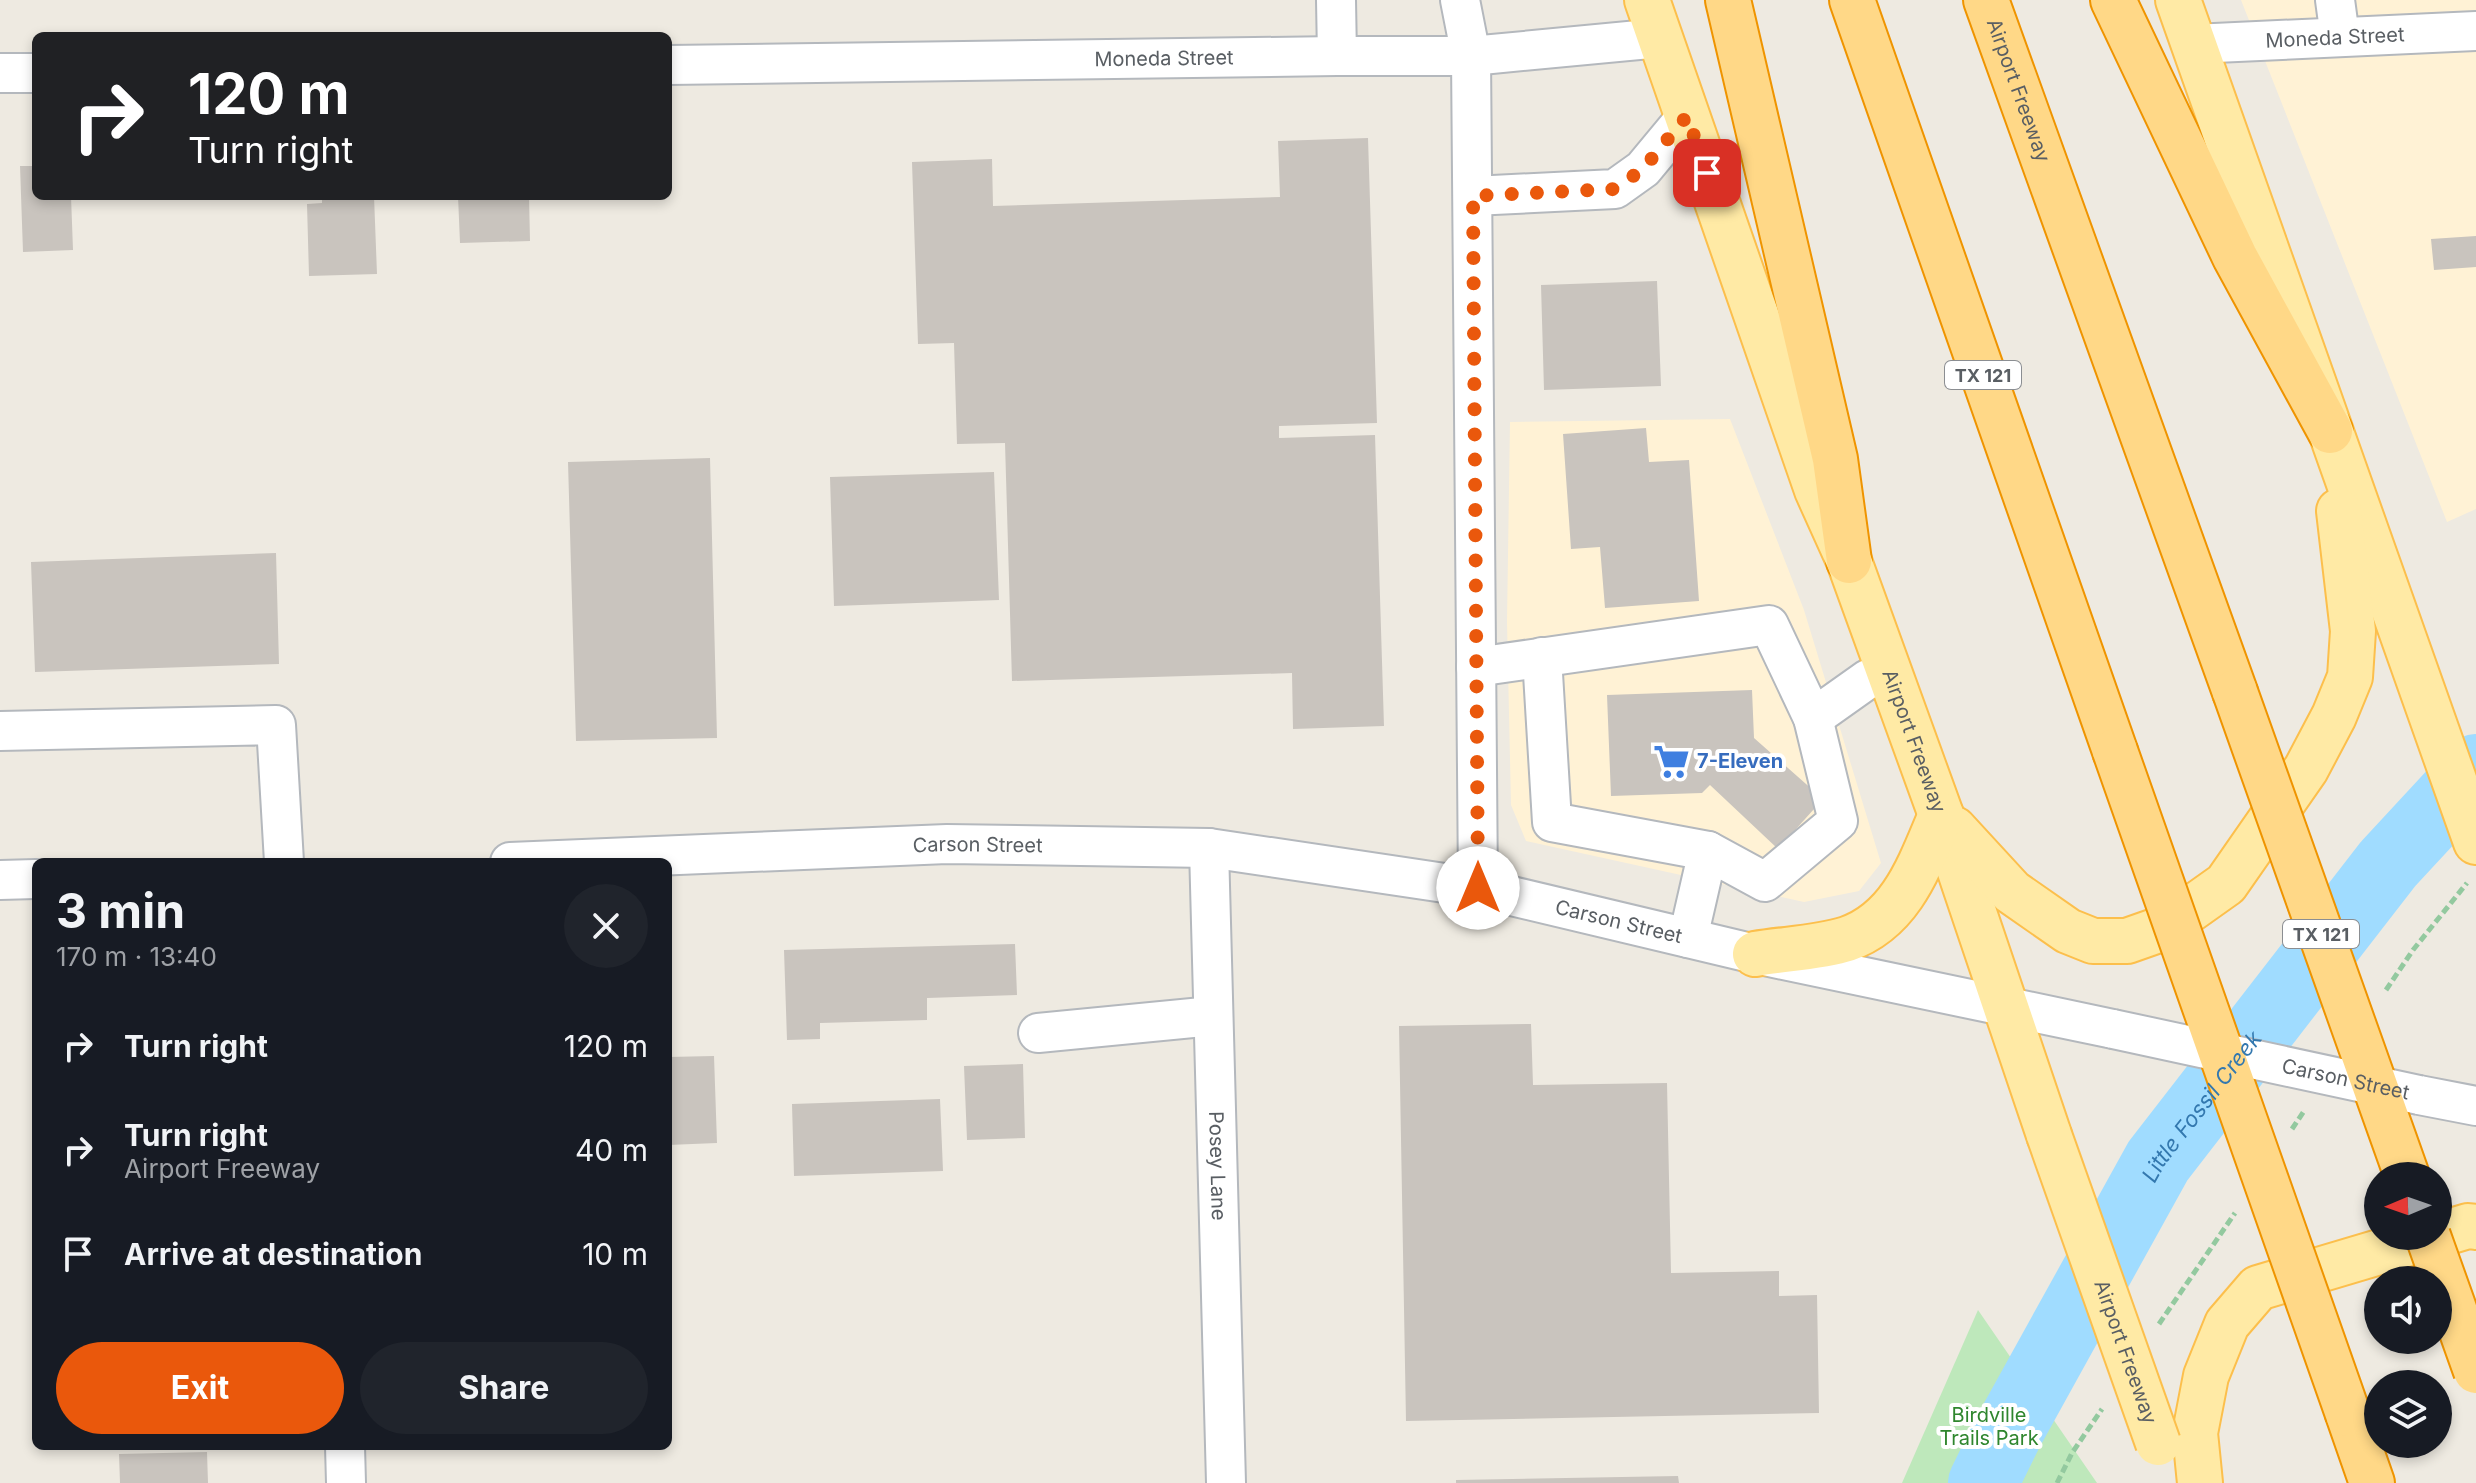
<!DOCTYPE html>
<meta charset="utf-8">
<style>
:root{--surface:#171b24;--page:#20242c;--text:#f1f3f6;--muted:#9ea1a6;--accent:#ea580c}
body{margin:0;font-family:Inter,sans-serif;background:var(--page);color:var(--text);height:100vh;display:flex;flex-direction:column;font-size:30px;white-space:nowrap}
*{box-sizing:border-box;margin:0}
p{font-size:26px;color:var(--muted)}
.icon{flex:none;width:44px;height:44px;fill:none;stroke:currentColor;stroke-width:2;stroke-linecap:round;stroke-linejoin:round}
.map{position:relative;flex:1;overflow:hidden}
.details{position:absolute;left:32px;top:858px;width:640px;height:592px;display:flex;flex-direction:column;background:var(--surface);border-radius:12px;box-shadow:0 4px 12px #0003}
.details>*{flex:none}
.top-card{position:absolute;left:32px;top:32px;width:640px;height:168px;border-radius:12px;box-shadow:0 4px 12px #0003;background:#202124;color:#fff;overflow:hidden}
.needle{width:52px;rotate:268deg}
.fabs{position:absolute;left:2364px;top:1162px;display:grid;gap:16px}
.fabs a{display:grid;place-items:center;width:88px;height:88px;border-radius:50%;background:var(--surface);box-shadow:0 4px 12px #0003;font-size:40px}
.pin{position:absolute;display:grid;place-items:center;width:68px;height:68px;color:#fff;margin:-34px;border-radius:16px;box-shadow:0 4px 12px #0006}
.me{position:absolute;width:88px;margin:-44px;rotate:0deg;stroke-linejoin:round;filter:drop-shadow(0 0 6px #0008)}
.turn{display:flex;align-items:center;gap:28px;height:168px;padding:0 24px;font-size:36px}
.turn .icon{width:104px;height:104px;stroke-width:2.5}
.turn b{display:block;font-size:56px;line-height:68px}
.round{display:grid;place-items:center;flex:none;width:84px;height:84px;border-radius:42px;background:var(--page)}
.headline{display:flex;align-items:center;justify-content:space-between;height:136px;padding:0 24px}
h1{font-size:48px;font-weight:700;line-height:60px}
.button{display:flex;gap:16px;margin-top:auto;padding:16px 24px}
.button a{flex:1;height:92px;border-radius:48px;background:var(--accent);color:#fff;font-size:32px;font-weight:700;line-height:92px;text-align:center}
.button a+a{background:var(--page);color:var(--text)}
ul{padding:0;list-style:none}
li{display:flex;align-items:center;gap:24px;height:104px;padding:0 24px}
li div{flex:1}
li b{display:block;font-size:30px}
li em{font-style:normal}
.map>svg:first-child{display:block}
</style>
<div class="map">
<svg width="2476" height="1483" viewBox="0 0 2476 1483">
<rect width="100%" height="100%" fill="#eeeae1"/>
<path fill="#fff2d5" d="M2241,0H2476V509L2447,522Z
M1730,419L1804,610L1881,863L1859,891L1804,902L1526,841L1511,805L1507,622L1510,422Z"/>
<path fill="#bee8bb" d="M1978,1310L2097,1483H1902Z"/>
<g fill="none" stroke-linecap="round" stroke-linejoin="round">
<path stroke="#a0dcff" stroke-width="70" id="s1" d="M1983,1483L2008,1432L2158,1161L2388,864L2476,769"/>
</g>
<path fill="#c9c4be" d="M1368,138L1377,423L1279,426V438L1375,435L1384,726L1293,729L1292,673L1012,681L1005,443L957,444L954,343L918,344L912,162L992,159L993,206L1280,197L1278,141Z
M20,166H36V196H71L73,250L23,252Z
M322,196H374L377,274L309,276L307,204L322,203Z
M458,196H529L530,241L460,243Z
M2476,236V267L2434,270L2431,239Z
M1657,281L1661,386L1544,390L1541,285Z
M1646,428L1649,462L1689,460L1699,601L1605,608L1600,547L1571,549L1563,434Z
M710,458L717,738L576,741L568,462Z
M994,472L999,600L834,606L830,477Z
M276,553L279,664L35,672L31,562Z
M1752,690L1754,738L1823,799L1778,849L1710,785L1702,793L1611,796L1607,695Z
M1015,944L1017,995L927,998V1020L820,1023V1039L787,1040L784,950Z
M1531,1024L1533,1085L1667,1083L1671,1273L1779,1271V1296L1817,1295L1819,1413L1406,1421L1399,1026Z
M714,1056L717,1143L668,1145V1057Z
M1023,1064L1025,1138L967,1140L964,1066Z
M940,1099L943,1171L794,1176L792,1104Z
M207,1452L208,1483H120L119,1454Z
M1678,1476L1679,1483H1456V1480Z"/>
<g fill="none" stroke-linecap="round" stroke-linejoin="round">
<defs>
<g id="minor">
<path d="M1336,0L1337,56"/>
<path d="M1460,0L1471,56L1478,888"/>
<path d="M2335,0L2340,37"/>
<path id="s2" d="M2193,44L2476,31"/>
<path id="s3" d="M668,65L1337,56H1471L1660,38"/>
<path d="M0,73H36"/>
<path d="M1473,196L1615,189L1643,169L1687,116"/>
<path d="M1542,657L1552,822L1708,851L1688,938"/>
<path d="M1476,667L1769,625L1813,718L1868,679"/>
<path d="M0,731L276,725L284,862"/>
<path id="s4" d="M1209,848L1226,1483"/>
<path d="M1708,851L1765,882L1838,821L1813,718"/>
<path id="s5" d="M510,862L947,844L1209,848L1478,888L1755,954L2113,1029"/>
<path d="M0,880L36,879"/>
<path d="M1038,1033L1213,1016"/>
<path d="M2419,1095L2476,1106"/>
<path d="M345,1446L346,1483"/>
</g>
<g id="major">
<path id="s6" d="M1647,0L1817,490L1849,561L1941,815L2049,1135"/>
<path d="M2178,0L2476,842"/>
<path d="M1954,829L2012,892L2068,931L2093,941H2127L2164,928L2226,884L2306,769L2334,716L2350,677L2353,631L2339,511"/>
<path d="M1755,954C1784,949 1819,948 1847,939C1902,920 1920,864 1941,815"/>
<path d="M2438,1235L2468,1226L2476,1227"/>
<path d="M2200,1483L2195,1433L2206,1376L2227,1324L2258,1288L2433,1236"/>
</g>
<g id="highway">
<path d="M1728,0L1835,459L1849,561"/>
<path d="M1852,0L2115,751"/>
<path id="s7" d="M1986,0L2235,692"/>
<path d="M2113,0L2235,257L2330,431"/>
<path d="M2348,1414L2372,1483"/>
</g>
</defs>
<use href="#minor" stroke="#b4b8bd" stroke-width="42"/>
<use href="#major" stroke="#fcbf4c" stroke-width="48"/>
<use href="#highway" stroke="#ef9400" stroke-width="48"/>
<path stroke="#93c99f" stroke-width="5" stroke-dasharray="8 4" stroke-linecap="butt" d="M2386,990L2413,950L2467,883
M2292,1129L2304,1111
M2159,1324L2235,1213
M2057,1483L2072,1453L2102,1409"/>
<use href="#minor" stroke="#fff" stroke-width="38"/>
<use href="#major" stroke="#ffeaa5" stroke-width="44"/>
<use href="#highway" stroke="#ffd887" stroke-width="44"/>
<defs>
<g id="minor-bridge">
<path id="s8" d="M2113,1029L2419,1095"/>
</g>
<g id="major-bridge">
<path id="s9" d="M2049,1135L2158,1443"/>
</g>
<path id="highway-bridge" d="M2235,692L2407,1176
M2115,751L2348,1414
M2428,1236L2476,1371"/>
</defs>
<use href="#minor-bridge" stroke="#b4b8bd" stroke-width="42" stroke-linecap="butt"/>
<use href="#major-bridge" stroke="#fcbf4c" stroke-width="48" stroke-linecap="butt"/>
<use href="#highway-bridge" stroke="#ef9400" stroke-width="48" stroke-linecap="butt"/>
<use href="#minor-bridge" stroke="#fff" stroke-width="38"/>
<use href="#major-bridge" stroke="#ffeaa5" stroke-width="44"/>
<use href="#highway-bridge" stroke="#ffd887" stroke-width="44"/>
</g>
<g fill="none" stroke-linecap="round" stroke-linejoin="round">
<path stroke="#ea580c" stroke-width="14" stroke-dasharray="0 25.2" d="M1478,888L1473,196L1615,189L1643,169L1687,116L1707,173"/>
</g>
<defs>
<symbol id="supermarket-bare" viewBox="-9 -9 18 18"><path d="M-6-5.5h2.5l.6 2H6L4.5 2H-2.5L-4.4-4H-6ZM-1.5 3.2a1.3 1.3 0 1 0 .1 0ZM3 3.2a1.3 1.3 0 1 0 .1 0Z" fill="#3f7fe0" stroke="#fff" stroke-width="2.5" paint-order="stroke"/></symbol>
</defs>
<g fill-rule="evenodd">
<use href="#supermarket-bare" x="1646" y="736" width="51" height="51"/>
</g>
<g text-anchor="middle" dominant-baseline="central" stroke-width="8" stroke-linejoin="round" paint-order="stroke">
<g fill="#fff" stroke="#8b8e92" stroke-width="2">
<rect x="1945" y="361" width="76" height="28" rx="6"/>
<rect x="2283" y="920" width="76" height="28" rx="6"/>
</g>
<g font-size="18" font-weight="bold" fill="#595e63">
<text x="1983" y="375">TX 121</text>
<text x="2321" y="934">TX 121</text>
</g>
<g font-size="20" fill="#595e63" stroke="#fff">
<text stroke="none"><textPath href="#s2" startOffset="142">Moneda Street</textPath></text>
<text stroke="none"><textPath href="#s3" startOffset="496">Moneda Street</textPath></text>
<text stroke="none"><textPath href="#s7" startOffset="96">Airport Freeway</textPath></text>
<text stroke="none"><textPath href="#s6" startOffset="788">Airport Freeway</textPath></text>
<text stroke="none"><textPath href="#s5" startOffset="468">Carson Street</textPath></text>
<text stroke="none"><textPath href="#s5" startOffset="1116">Carson Street</textPath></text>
<text stroke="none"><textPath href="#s8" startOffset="238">Carson Street</textPath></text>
<text stroke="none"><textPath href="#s4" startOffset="318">Posey Lane</textPath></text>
<text stroke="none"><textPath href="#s9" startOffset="230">Airport Freeway</textPath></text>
</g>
<g font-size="20" font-weight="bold" fill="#366cbe" stroke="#fff" text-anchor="start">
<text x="1697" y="761">7-Eleven</text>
</g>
<g font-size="20" fill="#2f862e" stroke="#fff">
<text x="1989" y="1415">Birdville<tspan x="1989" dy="23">Trails Park</tspan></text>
</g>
<g font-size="22" font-style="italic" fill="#3378af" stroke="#fff">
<text stroke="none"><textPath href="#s1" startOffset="436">Little Fossil Creek</textPath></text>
</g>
</g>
</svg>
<div class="fabs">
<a><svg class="needle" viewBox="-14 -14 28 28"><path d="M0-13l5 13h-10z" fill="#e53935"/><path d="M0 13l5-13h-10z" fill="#9ea1a6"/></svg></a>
<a><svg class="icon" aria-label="sound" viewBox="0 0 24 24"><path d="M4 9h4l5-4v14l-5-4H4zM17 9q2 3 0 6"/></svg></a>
<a><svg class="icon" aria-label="layers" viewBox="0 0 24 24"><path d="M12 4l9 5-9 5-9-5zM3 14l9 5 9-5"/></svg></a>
</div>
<div class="pin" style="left:1707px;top:173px;background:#d93025"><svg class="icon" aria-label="arrive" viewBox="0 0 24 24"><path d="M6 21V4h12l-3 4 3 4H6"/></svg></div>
<svg class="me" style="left:1478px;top:888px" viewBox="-20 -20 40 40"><circle r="19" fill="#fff"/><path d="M0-13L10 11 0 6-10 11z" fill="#ea580c"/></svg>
<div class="top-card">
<div class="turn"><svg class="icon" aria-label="right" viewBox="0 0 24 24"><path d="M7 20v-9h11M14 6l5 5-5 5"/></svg><div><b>120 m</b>Turn right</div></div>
</div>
<section class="details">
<div class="headline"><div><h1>3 min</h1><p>170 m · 13:40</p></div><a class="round"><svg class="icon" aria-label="close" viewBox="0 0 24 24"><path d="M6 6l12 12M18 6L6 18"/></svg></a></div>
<ul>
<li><svg class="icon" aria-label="right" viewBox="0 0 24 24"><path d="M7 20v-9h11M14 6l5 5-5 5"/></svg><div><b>Turn right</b></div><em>120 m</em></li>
<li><svg class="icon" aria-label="right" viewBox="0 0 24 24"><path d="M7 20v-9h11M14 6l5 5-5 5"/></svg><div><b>Turn right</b><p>Airport Freeway</p></div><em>40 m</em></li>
<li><svg class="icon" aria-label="arrive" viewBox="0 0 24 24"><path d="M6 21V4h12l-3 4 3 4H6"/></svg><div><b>Arrive at destination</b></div><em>10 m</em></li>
</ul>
<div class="button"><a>Exit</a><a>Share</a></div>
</section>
</div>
